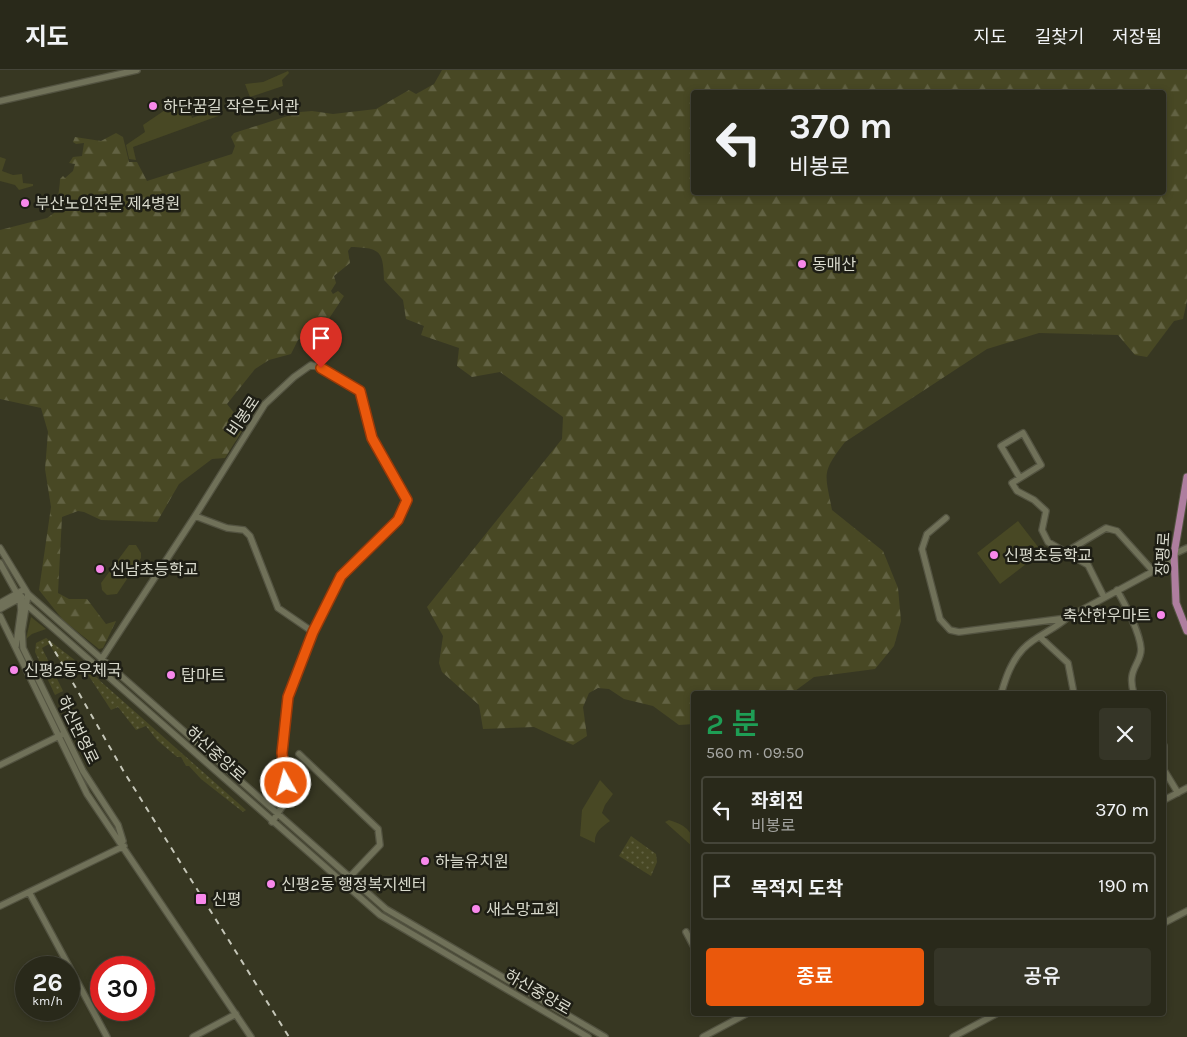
<!DOCTYPE html>
<html lang="ko">
<meta charset="utf-8">
<style>
:root{--surface:#29291a;--page:#353527;--text:#f1f3f6;--muted:#a5a6a2;--line:#454539;--accent:#ea580c}
body{margin:0;font-family:Karla,"Noto Sans KR",sans-serif;background:var(--page);color:var(--text);height:100vh;display:flex;flex-direction:column;font-size:19px;white-space:nowrap}
*{box-sizing:border-box;margin:0}
p{font-size:16px;color:var(--muted)}
.icon{flex:none;width:28px;height:28px;fill:none;stroke:currentColor;stroke-width:2;stroke-linecap:round;stroke-linejoin:round}
.map{position:relative;flex:1;overflow:hidden}
.details{position:absolute;left:691px;top:621px;width:475px;height:325px;display:flex;flex-direction:column;background:var(--surface);border-radius:5px;box-shadow:0 2px 8px #0003,0 0 0 1px var(--line)}
.details>*{flex:none}
.hud{position:absolute;left:691px;top:20px;width:475px;height:105px;border-radius:5px;box-shadow:0 2px 8px #0003,0 0 0 1px var(--line);background:#29291a;color:var(--text);overflow:hidden}
.speed{position:absolute;left:15px;top:886px;display:flex;gap:10px;font-size:25px;font-weight:700;text-align:center}
.speed>*{display:grid;place-content:center;width:65px;height:65px;border-radius:50%;background:var(--surface);box-shadow:0 2px 8px #0003,0 0 0 1px var(--line);line-height:1}
.speed small{font-size:12px;font-weight:400}
.speed .limit{border:8px solid #d22;background:#fff;color:#111}
.pin{position:absolute;display:grid;place-items:center;width:42px;height:42px;color:#fff;margin:-51px -21px;border-radius:50% 50% 50% 0;rotate:-45deg;box-shadow:0 0 5px #0007}
.pin .icon{rotate:45deg}
.me{position:absolute;width:55px;margin:-28px;rotate:353deg;stroke-linejoin:round;filter:drop-shadow(0 0 4px #0008)}
.turn{display:flex;align-items:center;gap:18px;height:105px;padding:0 15px;font-size:22px}
.turn .icon{width:65px;height:65px;stroke-width:2.5}
.turn b{display:block;font-size:35px;line-height:42px}
.round{display:grid;place-items:center;flex:none;width:52px;height:52px;border-radius:5px;background:var(--page)}
.overview{display:flex;align-items:center;justify-content:space-between;height:85px;padding:0 15px}
h1{font-size:30px;font-weight:600;line-height:38px;color:#1e9e55}
.action{display:flex;gap:10px;margin-top:auto;padding:10px 15px}
.action a{flex:1;height:58px;border-radius:5px;background:var(--accent);color:#fff;font-size:20px;font-weight:600;line-height:58px;text-align:center}
.action a+a{background:var(--page);color:var(--text)}
ul{padding:0;list-style:none}
li{display:flex;align-items:center;gap:15px;height:68px;margin:0 10px 8px;padding:0 5px;border:2px solid var(--line);border-radius:5px}
li div{flex:1}
li b{display:block;font-size:19px}
li em{font-style:normal}
header{display:flex;align-items:center;gap:30px;box-sizing:border-box;height:70px;padding:0 25px;background:var(--surface);border-bottom:1px solid var(--line)}
header strong{font-size:24px}
nav{display:flex;gap:28px;margin-inline-start:auto;font-size:18px}
.map>svg:first-child{display:block}
</style>
<header>
<strong>지도</strong>
<nav><a>지도</a><a>길찾기</a><a>저장됨</a></nav>
</header>
<div class="map">
<svg width="1187" height="967" viewBox="0 0 1187 967">
<defs>
<pattern id="forest-firs" width="22" height="20" patternUnits="userSpaceOnUse" patternTransform="scale(1.25)"><rect width="22" height="20" fill="#484824"/><path d="M5 1l3.5 6h-7zM16 11l3.5 6h-7z" fill="#626243"/></pattern>
<pattern id="park-dots" width="8" height="8" patternUnits="userSpaceOnUse" patternTransform="scale(1.25)"><rect width="8" height="8" fill="#484824"/><path d="M2 2h.1M6 6h.1" fill="none" stroke="#626243" stroke-width="1.8" stroke-linecap="round"/></pattern>
</defs>
<rect width="100%" height="100%" fill="#373722"/>
<path fill="#484824" d="M288,1L289,3L282,10L283,16L250,27L245,14L263,12Z
M186,31L192,48L219,38L221,45L133,77L136,90L129,89L126,75L145,62L143,55L165,40Z
M0,87L6,89L2,101L13,105L22,104L23,113L33,114V116L19,120L15,115L0,111Z
M1018,451L1042,482L1000,514L977,483Z
M129,475H136L141,483V488L117,524L107,525L102,520L101,513Z
M31,547L46,559L32,564L26,569Z
M600,710L613,724L605,735L602,743L610,751C602,757 594,762 595,773L580,766L582,740Z
M669,750C685,755 694,761 694,778L665,752Z"/>
<path fill="url(#forest-firs)" fill-rule="evenodd" d="M442,0H1187V231L1183,249L1174,251L1147,287L1135,285L1118,265L1039,263L987,279L845,372C821,403 825,403 832,440L883,481L898,518L901,551L894,576L875,599L814,607L791,624H694V654L679,655L653,636L624,629L609,619L598,618L589,623L583,637L587,666L573,675L534,657L483,659L479,635L442,602L439,593L443,566L427,537L562,369L563,347L500,302L472,307L457,296L459,278L421,265L424,256L406,249L403,230L384,210C383,181 381,178 351,177L348,181L350,193L334,206L336,213L331,221L333,224L338,221L344,226L326,253L298,270L291,284L269,290L255,299L227,334L245,356L225,388L212,389L179,414L157,452L101,450L84,442L78,441L62,447L58,523L69,529H87L106,554L116,551L103,578L99,579L63,550L39,520L51,437L45,399L48,362L41,338L0,329V160L47,148L54,143C57,133 60,117 60,109L63,106L65,108L73,101L75,94L69,93L73,87L82,86L84,73L76,74L73,72L75,67L101,71L116,63L123,67L129,92H137L147,111L232,84L235,76L231,67L234,63L300,42L312,41L333,44L376,39L409,20L416,24L434,14ZM694,22H1164V122H694Z"/>
<path fill="url(#park-dots)" d="M46,568L76,591L64,597L49,574L42,578L63,621L55,625L35,582L36,573Z
M81,594L246,740L243,742L201,709L189,696H186L181,687H177L157,670L146,656L136,660L118,637L111,640Z
M631,766L656,784L657,792L651,806L619,786Z"/>
<g fill="none" stroke-linecap="round" stroke-linejoin="round">
<defs>
<path id="minor" d="M0,31L137,0
M1020,408L1001,376L1023,363L1041,395L1012,413L1017,421L1034,430L1046,441L1042,460L1048,472L1088,495L1104,527
M195,446L227,458L244,460L250,466L278,538L313,562
M946,448L927,464L922,479L940,549L950,560L959,562L1067,548
M0,478L28,524L386,839L605,967
M1066,482L1106,458L1117,461L1153,501
M1174,484L1187,478
M0,493L20,529L380,845L588,967
M1117,520C1125,534 1140,563 1141,579C1141,595 1126,599 1134,624
M28,524L22,561L23,578L83,701L118,755L123,771
M0,533L25,519
M0,539L22,527
M0,546L87,724L251,967
M1040,567L1068,593L1074,624
M16,576L21,540L20,529
M97,596L195,446L265,334L294,307L311,295L321,298L360,321L372,367L407,430L398,449L341,506L313,562L288,627L283,683L288,728L272,752
M1001,624C1006,607 1011,592 1023,579C1035,566 1054,560 1067,548L1174,490
M1164,676V700L1178,723
M299,684L378,759L380,775L343,814
M0,695L61,665
M1164,730L1187,718
M29,822L107,967
M0,836L124,776
M1164,853L1187,841
M686,862L694,877
M193,967L236,944
M703,967L746,944
M953,967L996,944"/>
<path id="major" d="M1187,407L1174,484L1176,533L1187,561"/>
</defs>
<use href="#minor" stroke="#535341" stroke-width="8"/>
<use href="#major" stroke="#535341" stroke-width="9"/>
<use href="#minor" stroke="#707159" stroke-width="5.5"/>
<use href="#major" stroke="#ae7e9f" stroke-width="7"/>
<path stroke="#c5c6b8" stroke-width="2" stroke-dasharray="6 6" stroke-linecap="butt" d="M49,571L124,702L289,967"/>
</g>
<g fill="none" stroke-linecap="round" stroke-linejoin="round">
<defs>
<path id="route" d="M286,713L282,683L288,627L313,562L341,506L398,450L407,430L372,368L360,321L321,298"/>
</defs>
<use href="#route" stroke="#983908" stroke-width="12"/>
<use href="#route" stroke="#ea580c" stroke-width="9"/>
</g>
<g fill="#f888eb" stroke="#1e1e15" stroke-width="2">
<circle cx="153" cy="36" r="5"/>
<circle cx="25" cy="133" r="5"/>
<circle cx="802" cy="194" r="5"/>
<circle cx="994" cy="485" r="5"/>
<circle cx="100" cy="499" r="5"/>
<circle cx="1161" cy="545" r="5"/>
<circle cx="14" cy="600" r="5"/>
<circle cx="171" cy="605" r="5"/>
<circle cx="425" cy="791" r="5"/>
<circle cx="271" cy="814" r="5"/>
<rect x="195" y="823" width="12" height="12" rx="2.5"/>
<circle cx="476" cy="839" r="5"/>
</g>
<g text-anchor="middle" dominant-baseline="central" stroke-width="5" stroke-linejoin="round" paint-order="stroke">
<g font-size="16" fill="#d9dacd" stroke="#1e1e15" text-anchor="start">
<text x="163" y="36">하단꿈길 작은도서관</text>
<text x="35" y="133">부산노인전문 제4병원</text>
<text x="812" y="194">동매산</text>
<text x="1004" y="485">신평초등학교</text>
<text x="110" y="499">신남초등학교</text>
<text x="1151" y="545" text-anchor="end">축산한우마트</text>
<text x="24" y="600">신평2동우체국</text>
<text x="181" y="605">탑마트</text>
<text x="435" y="791">하늘유치원</text>
<text x="281" y="814">신평2동 행정복지센터</text>
<text x="212" y="829">신평</text>
<text x="486" y="839">새소망교회</text>
</g>
<g font-size="16" fill="#d9dacd" stroke="#1e1e15">
<text transform="translate(243 346) rotate(-56)">비봉로</text>
<text transform="translate(1163 484) rotate(-87)">장평로</text>
<text transform="translate(78 660) rotate(64)">하신번영로</text>
<text transform="translate(216 684) rotate(42)">하신중앙로</text>
<text transform="translate(538 922) rotate(30)">하신중앙로</text>
</g>
</g>
</svg>
<div class="speed"><div>26<small>km/h</small></div><div class="limit">30</div></div>
<div class="pin" style="left:321px;top:298px;background:#d93025"><svg class="icon" aria-label="arrive" viewBox="0 0 24 24"><path d="M6 21V4h12l-3 4 3 4H6"/></svg></div>
<svg class="me" style="left:286px;top:713px" viewBox="-20 -20 40 40"><circle r="17" fill="#ea580c" stroke="#fff" stroke-width="3"/><path d="M0-11L8 9 0 5-8 9z" fill="#fff"/></svg>
<div class="hud">
<div class="turn"><svg class="icon" aria-label="left" viewBox="0 0 24 24"><path d="M17 20v-9H6M10 6l-5 5 5 5"/></svg><div><b>370 m</b>비봉로</div></div>
</div>
<section class="details">
<div class="overview"><div><h1>2 분</h1><p>560 m · 09:50</p></div><a class="round"><svg class="icon" aria-label="close" viewBox="0 0 24 24"><path d="M6 6l12 12M18 6L6 18"/></svg></a></div>
<ul>
<li><svg class="icon" aria-label="left" viewBox="0 0 24 24"><path d="M17 20v-9H6M10 6l-5 5 5 5"/></svg><div><b>좌회전</b><p>비봉로</p></div><em>370 m</em></li>
<li><svg class="icon" aria-label="arrive" viewBox="0 0 24 24"><path d="M6 21V4h12l-3 4 3 4H6"/></svg><div><b>목적지 도착</b></div><em>190 m</em></li>
</ul>
<div class="action"><a>종료</a><a>공유</a></div>
</section>
</div>
